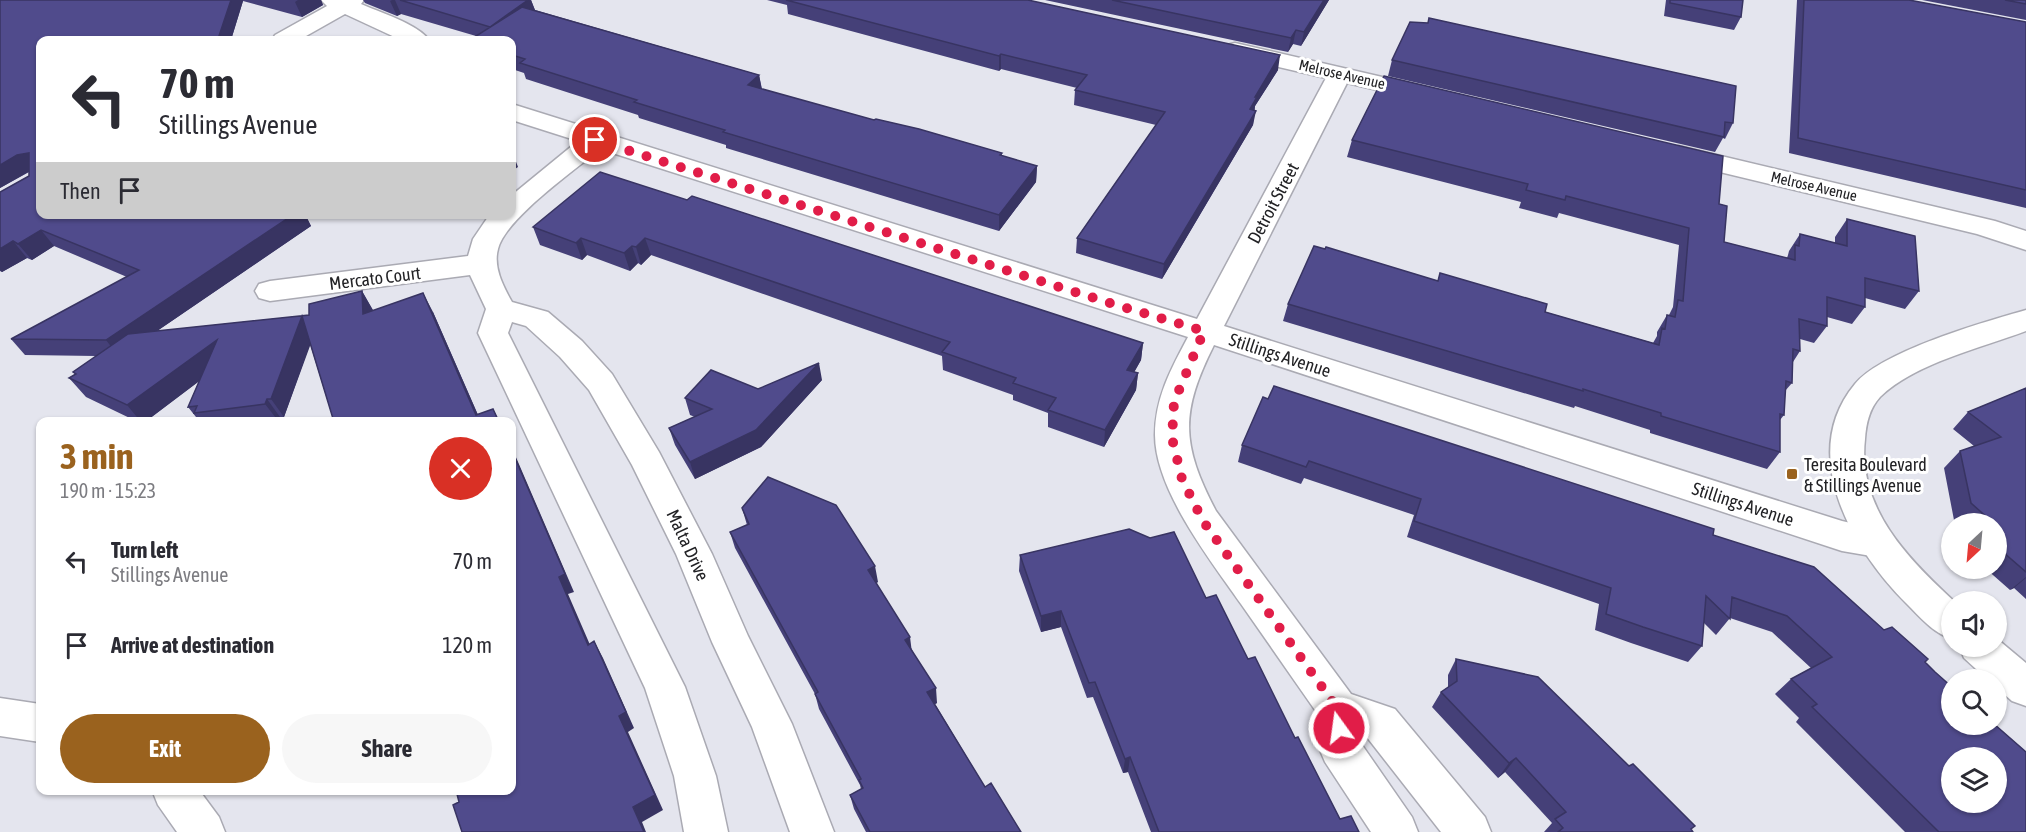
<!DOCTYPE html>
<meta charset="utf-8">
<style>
:root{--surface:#fff;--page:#f7f7f7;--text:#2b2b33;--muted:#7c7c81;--accent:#9a621e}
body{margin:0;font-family:"Asap Condensed",sans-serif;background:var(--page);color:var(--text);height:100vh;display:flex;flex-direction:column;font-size:22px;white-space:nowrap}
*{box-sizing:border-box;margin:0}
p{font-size:20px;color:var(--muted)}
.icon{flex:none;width:33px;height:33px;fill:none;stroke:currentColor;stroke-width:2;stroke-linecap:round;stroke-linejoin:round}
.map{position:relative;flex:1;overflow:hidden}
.details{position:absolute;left:36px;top:417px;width:480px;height:378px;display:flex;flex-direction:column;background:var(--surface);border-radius:12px;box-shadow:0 2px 4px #0004}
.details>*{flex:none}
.hud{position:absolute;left:36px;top:36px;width:480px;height:183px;border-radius:12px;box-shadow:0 2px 4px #0004;background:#fff;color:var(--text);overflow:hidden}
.needle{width:39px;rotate:206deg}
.fabs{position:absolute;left:1941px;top:513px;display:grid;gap:12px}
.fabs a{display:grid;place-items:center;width:66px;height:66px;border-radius:50%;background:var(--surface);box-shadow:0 2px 4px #0004;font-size:30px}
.pin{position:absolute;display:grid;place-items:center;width:51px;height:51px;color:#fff;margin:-26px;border:3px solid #fff;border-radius:50%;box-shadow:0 2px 6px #0007}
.me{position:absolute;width:66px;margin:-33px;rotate:346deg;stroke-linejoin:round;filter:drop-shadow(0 0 4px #0008)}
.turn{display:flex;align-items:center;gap:21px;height:126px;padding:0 24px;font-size:27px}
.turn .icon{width:78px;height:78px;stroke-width:2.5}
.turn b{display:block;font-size:42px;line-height:51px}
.then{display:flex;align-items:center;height:57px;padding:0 24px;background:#0003;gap:12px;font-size:22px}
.round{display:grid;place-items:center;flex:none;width:63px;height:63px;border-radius:32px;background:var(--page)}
.headline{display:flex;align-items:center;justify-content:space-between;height:102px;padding:0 24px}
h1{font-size:36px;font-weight:700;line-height:45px;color:var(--accent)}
.cta{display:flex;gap:12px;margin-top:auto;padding:12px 24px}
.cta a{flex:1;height:69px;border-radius:36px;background:var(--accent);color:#fff;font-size:24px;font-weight:700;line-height:69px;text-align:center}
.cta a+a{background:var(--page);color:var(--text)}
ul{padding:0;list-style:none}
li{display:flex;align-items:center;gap:18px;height:84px;padding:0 24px}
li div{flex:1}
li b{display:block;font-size:22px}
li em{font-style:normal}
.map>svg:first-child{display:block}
</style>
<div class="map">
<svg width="2026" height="832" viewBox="0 0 2026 832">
<rect width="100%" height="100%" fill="#e4e5ee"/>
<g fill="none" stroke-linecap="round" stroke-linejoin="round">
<defs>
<path id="street" d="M321,0H364L361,4C379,12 418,24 429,40H401L345,14L299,40H272L275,35L327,6Z
M1235,43L1434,89L1437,94L1434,99L1425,101L1347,83L1224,326L1842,521L1890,532L1895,542L1890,552L1877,557L1842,551L1214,345C1180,413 1181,444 1216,511L1351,694L1395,709L1485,817L1491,832H1441L1366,736L1360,734V742L1412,817L1418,832H1371L1325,762L1319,748L1317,713C1292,677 1267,641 1241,604C1211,561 1155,490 1155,435C1155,398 1171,369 1188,337L600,149C574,171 505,219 498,249C493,267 503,286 512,302L548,312L582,341L612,374L659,452L712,554L748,636L792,724L834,832H790L752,727L712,642L676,554L632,465L589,390L560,357L526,326L512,322L508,333L685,687L716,776L728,832H684L674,776L645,688L478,333L486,309L470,275L270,301L259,298L255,291L259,284L270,281L468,256L473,239L490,214H512V195L578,141L512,120V104L1197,319L1326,78L1227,55L1223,50L1227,45Z
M1679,146L1995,221L2026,231V250L1977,234L1670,160L1666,154L1670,148Z"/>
<path id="secondary" d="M2026,310V331C1981,348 1915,363 1880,397C1869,409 1866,424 1865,439C1857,508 1909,560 1955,602H1952V639C1933,633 1920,617 1906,603C1852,549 1797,454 1855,384C1882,351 1984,322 2026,310Z
M1996,638L2026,663V706L2012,701L1996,687V680H1988L1964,658L1959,646H1996Z
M0,698L40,704V742L0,736Z
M152,790H199L219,817L225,832H177L158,805Z"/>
</defs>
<use href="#street" stroke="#aaaab3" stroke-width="3"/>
<use href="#secondary" stroke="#aaaab3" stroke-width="3"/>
<use href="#street" fill="#fff" fill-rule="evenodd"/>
<use href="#secondary" fill="#fff" fill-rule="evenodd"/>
</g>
<path fill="#454078" d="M0,0H321L323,5L302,17L243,1L231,40H40V214H305L311,226L157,331L309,315L362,291L373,311L433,312L478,415L493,409L500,422H334L310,344L284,417H280L279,422H200L188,407L199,381L145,422H138L86,397L69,378L75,374L73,372L96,356L25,355L11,339L127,277L54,246L32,260L27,258L2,272L0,271V192L29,176V172L0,188Z
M363,0H531L535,10L759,75L762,89L874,120L1002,153V156L1037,166L1036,182L999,231L726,148V145L639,118L638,115L526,79L524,73L512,69V40H477L476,36L401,14L397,16L365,3Z
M767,0H1028L1278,70L1255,106L1253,125L1162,279L1076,253L1077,238L1156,125L1074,105L1075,90L1077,88L1001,69L999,71L788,14L787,5Z
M1045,0H1329L1301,46L1293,44L1288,52Z
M1666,0H1743L1741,17L1734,30L1664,16Z
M1797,0H1909L2026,22V208L1789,153Z
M1922,0H2026V20Z
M1392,60L1733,123L1725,139L1723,138L1715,152L1388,76Z
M1352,140L1719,204L1724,242L1787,258L1788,255L1789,251L1800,234L1835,243V237L1847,219L1919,291L1905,309L1865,298V307L1852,324L1827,317V326L1814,343L1800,339V351L1793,362L1792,383L1785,391L1784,415L1780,420V452L1767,469L1650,433V430L1575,406L1574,408L1283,321L1288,304L1438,281L1653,343L1657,336V332L1667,315H1669L1673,307L1679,245L1559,213L1557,218L1519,208L1521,202L1347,157Z
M687,200L1143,343L1141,360L1134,372L1138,373L1136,390L1104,447L1048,427V413L1013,400V395L943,370L942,356L651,255L641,265L638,263L630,271L587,255L582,260L540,245L533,227Z
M822,380L761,447L695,479L675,445L669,428L695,417L690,415L685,398L758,389Z
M2026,388V599L2014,588L2010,590L1985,568H1996V524H1958L1954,520L1944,468L1960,451L1974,446L1953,429L1968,412Z
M1242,445L1713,535L1884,630L1925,662L2026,832H1905L1796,722L1799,718L1775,694L1791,679L1811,668L1772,632L1730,618L1716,635L1704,623L1702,646L1688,662L1631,643L1595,630L1599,604L1407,537L1414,515L1304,478L1301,484L1238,462Z
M742,508L878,582L876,583L912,650L937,703L935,704L985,787L1021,832H866L854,809L850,795L861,789L860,785L819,709L815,694L735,548L730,532L747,525Z
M1020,555L1206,598L1248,659L1295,738L1340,819L1359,832H1151L1128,772L1123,773L1093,697L1087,698L1061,627L1041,632L1019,571Z
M1456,659L1691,830L1693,832H1544L1552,823L1505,772L1498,778L1432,707L1441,692L1448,687V675Z"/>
<path fill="#383462" d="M231,0H243V1L231,40H219L218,39Z
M298,0H321L323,5L302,17L295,2Z
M392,0H395L401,14L397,16L390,1Z
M528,0H531L536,13L490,27Z
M1324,0H1329L1301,46L1304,32Z
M1296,30L1293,44L1288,52L1291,38Z
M1001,54V69L999,71V56Z
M1280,55L1278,70L1255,106L1254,112L1250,109L1255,97Z
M759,75L762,91L748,85Z
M1256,111L1253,125L1162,279L1164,264Z
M512,151L518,167L512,171Z
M29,153L30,171L0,188V165L17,155Z
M1037,166L1036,182L999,231V215Z
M294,214H305L311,226L119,357L106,340Z
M41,230L54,246L32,260L18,244Z
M581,238L587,255L582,260L576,243Z
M645,238L651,255L641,265L636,247Z
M13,241L27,258L2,272L0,270V249Z
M632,246L638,263L630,271L624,253Z
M362,291L373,310L374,332L363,314Z
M423,293L433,312L481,422L476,415Z
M302,316L314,335L284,417L271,399Z
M217,340L230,358L145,422H141L127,405Z
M1143,343L1141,360L1126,387L1127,370Z
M819,363L822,380L761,447L695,479L690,462Z
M1138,373L1136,390L1104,447L1105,430Z
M267,399L280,417L279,422L265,404Z
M512,448L574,592L568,594L597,661L588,645L559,577L512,451Z
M875,566L878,582L870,586L868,570Z
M2026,577V578L2014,588L2010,590Z
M1061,611V627L1041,632V616Z
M910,637L912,653L905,640Z
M594,641L603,658L634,728L628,732L663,810L642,822L646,832H644L633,807Z
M936,688L937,703L929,707L927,692Z
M1130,757L1128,772L1123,773L1125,759Z
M1516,758L1505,772L1498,778L1509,763Z"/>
<path fill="#504b8c" stroke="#383462" stroke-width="1.5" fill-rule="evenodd" d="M0,0H231L218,39L222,40H40V214H294L106,340L11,339L139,270L41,230L18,244L13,241L0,249V192L29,176V153L17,155L0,165Z
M400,0H528L490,27Z
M786,0H1028L1280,55L1255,97H1257L1250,109L1256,111L1164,264L1077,238L1165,112L1075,90L1087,75L1001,54L999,56Z
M1112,0H1324L1304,32L1296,30L1291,38Z
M1670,0H1743L1741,17L1670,3Z
M1804,0H1909L2026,22V190L1798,138Z
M2005,0H2026V4Z
M522,7L759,75L748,85L874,120L876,119L919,129L1002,153L1000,155L1037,166L999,215L723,132L725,130L634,102L637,100L520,63L525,59L512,55V40H489L476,36Z
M1429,18L1736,86L1733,123L1725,122L1724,137L1392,60L1410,22L1428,23Z
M1384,76L1723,156L1719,204L1727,206L1724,242L1795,260V245L1799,246L1800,234L1847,246V219L1915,236L1919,291L1865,278V307L1827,297V326L1799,319L1800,351L1793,349L1792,383L1786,381L1784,415L1780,414V452L1661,416V413L1583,389V391L1288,304L1314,246L1325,249L1326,247L1438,281L1440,273L1547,304L1545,312L1659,345L1662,328L1665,329L1667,315L1675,317L1678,300L1683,301L1689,228L1566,196L1565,200L1526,190L1528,184L1352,140Z
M600,172L687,200L692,196L1143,343L1127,370L1138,373L1105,430L1048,410L1056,398L1013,383L1016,378L942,352L950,342L645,238L636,247L632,246L624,253L581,238L576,243L533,227Z
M362,291L363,314L423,293L476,415L493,409L499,422H334L302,316L271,399H267L265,404L194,413L197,406L188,407L217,340L127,405L69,378L76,374L73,372L128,334L309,315V304Z
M819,363L756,430L690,462L669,428L712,409L685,398L711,370L758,389Z
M1274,386L1714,529L1713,535L1814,567L1884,630L1892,627L1928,659L1925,662L1935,672L1952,687V724H1994L2026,752V832H1939L1812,707L1817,704L1791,679L1832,657L1787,616L1732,597L1730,619L1706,596L1702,646L1643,627L1606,614L1611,588L1414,521L1421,499L1309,461L1306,467L1242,445L1263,397L1268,399ZM1952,758H1996V802H1952Z
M2026,388V572L2003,552L1996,535V524H1992L1991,521L1971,503L1960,451L2001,437L1968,412Z
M512,451L565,574L559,577L588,645L594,641L626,712L619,716L655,795L633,807L644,832H462L453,805L459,802L456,790H512Z
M768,477L836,505L875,566L868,570L910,637L905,640L936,688L927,692L985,787L991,783L1021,832H870L850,795L863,788L859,780L861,779L815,694L818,692L730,532L749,524L742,508Z
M1129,529L1150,538L1174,532L1206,598L1216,595L1248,659L1255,657L1295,738L1298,737L1340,819L1351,816L1359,832H1159L1130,757L1125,759L1095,682L1089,683L1061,611L1041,616L1020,555Z
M1456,659L1538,677L1629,766L1633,764L1695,826L1691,829L1693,832H1558L1563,828L1555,819L1566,812L1516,758L1509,763L1441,692L1457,681Z"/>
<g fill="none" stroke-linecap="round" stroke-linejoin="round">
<path stroke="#e11d48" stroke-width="10" stroke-dasharray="0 18" d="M595,140L1113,304L1204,331L1174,402L1172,438L1182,479L1203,521L1337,708L1339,728"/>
</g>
<rect fill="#9a621e" stroke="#fff" stroke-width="2" x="1786" y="468" width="12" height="12" rx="3"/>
<g text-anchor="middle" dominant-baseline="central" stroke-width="6" stroke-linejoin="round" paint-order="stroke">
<g font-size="15" fill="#222225" stroke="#fff">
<text transform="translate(1342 74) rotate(13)">Melrose Avenue</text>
<text transform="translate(1814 186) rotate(13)">Melrose Avenue</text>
</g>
<g font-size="18" fill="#222225" stroke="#fff">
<text transform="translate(1273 203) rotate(-62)">Detroit Street</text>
<text transform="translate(375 278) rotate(-7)">Mercato Court</text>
<text transform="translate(1280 355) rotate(18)">Stillings Avenue</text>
<text transform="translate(1743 504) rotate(18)">Stillings Avenue</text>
<text transform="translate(688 545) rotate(65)">Malta Drive</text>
</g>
<g font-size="18" fill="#222225" stroke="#fff" text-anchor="start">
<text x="1804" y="464">Teresita Boulevard<tspan x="1804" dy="21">&amp; Stillings Avenue</tspan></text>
</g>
</g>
</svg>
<div class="fabs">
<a><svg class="needle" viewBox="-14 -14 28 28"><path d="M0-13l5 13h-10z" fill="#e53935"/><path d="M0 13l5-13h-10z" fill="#7c7c81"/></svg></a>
<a><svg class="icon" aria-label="sound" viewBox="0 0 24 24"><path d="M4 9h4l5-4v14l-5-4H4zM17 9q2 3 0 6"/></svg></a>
<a><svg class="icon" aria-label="search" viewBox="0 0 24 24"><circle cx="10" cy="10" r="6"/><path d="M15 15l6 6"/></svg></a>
<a><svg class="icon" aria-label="layers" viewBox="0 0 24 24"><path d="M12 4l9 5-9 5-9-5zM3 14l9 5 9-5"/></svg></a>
</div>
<div class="pin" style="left:595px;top:140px;background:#d93025"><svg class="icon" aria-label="arrive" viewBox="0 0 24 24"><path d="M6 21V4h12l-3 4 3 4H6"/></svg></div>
<svg class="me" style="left:1339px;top:728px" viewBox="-20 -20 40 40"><circle r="17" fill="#e11d48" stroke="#fff" stroke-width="3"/><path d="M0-11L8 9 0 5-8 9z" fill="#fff"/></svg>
<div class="hud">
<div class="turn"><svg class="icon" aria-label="left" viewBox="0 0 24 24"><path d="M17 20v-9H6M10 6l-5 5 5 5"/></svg><div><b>70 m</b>Stillings Avenue</div></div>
<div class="then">Then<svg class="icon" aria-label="arrive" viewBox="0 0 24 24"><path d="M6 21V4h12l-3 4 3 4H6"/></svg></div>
</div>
<section class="details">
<div class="headline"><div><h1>3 min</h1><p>190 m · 15:23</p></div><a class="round" style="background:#d93025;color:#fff"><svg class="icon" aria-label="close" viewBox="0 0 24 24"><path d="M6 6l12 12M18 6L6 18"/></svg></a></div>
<ul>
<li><svg class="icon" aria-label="left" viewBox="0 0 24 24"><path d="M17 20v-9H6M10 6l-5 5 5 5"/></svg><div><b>Turn left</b><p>Stillings Avenue</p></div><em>70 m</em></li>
<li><svg class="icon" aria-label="arrive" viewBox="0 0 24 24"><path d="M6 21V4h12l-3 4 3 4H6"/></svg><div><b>Arrive at destination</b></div><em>120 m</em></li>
</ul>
<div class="cta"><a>Exit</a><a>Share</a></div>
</section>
</div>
